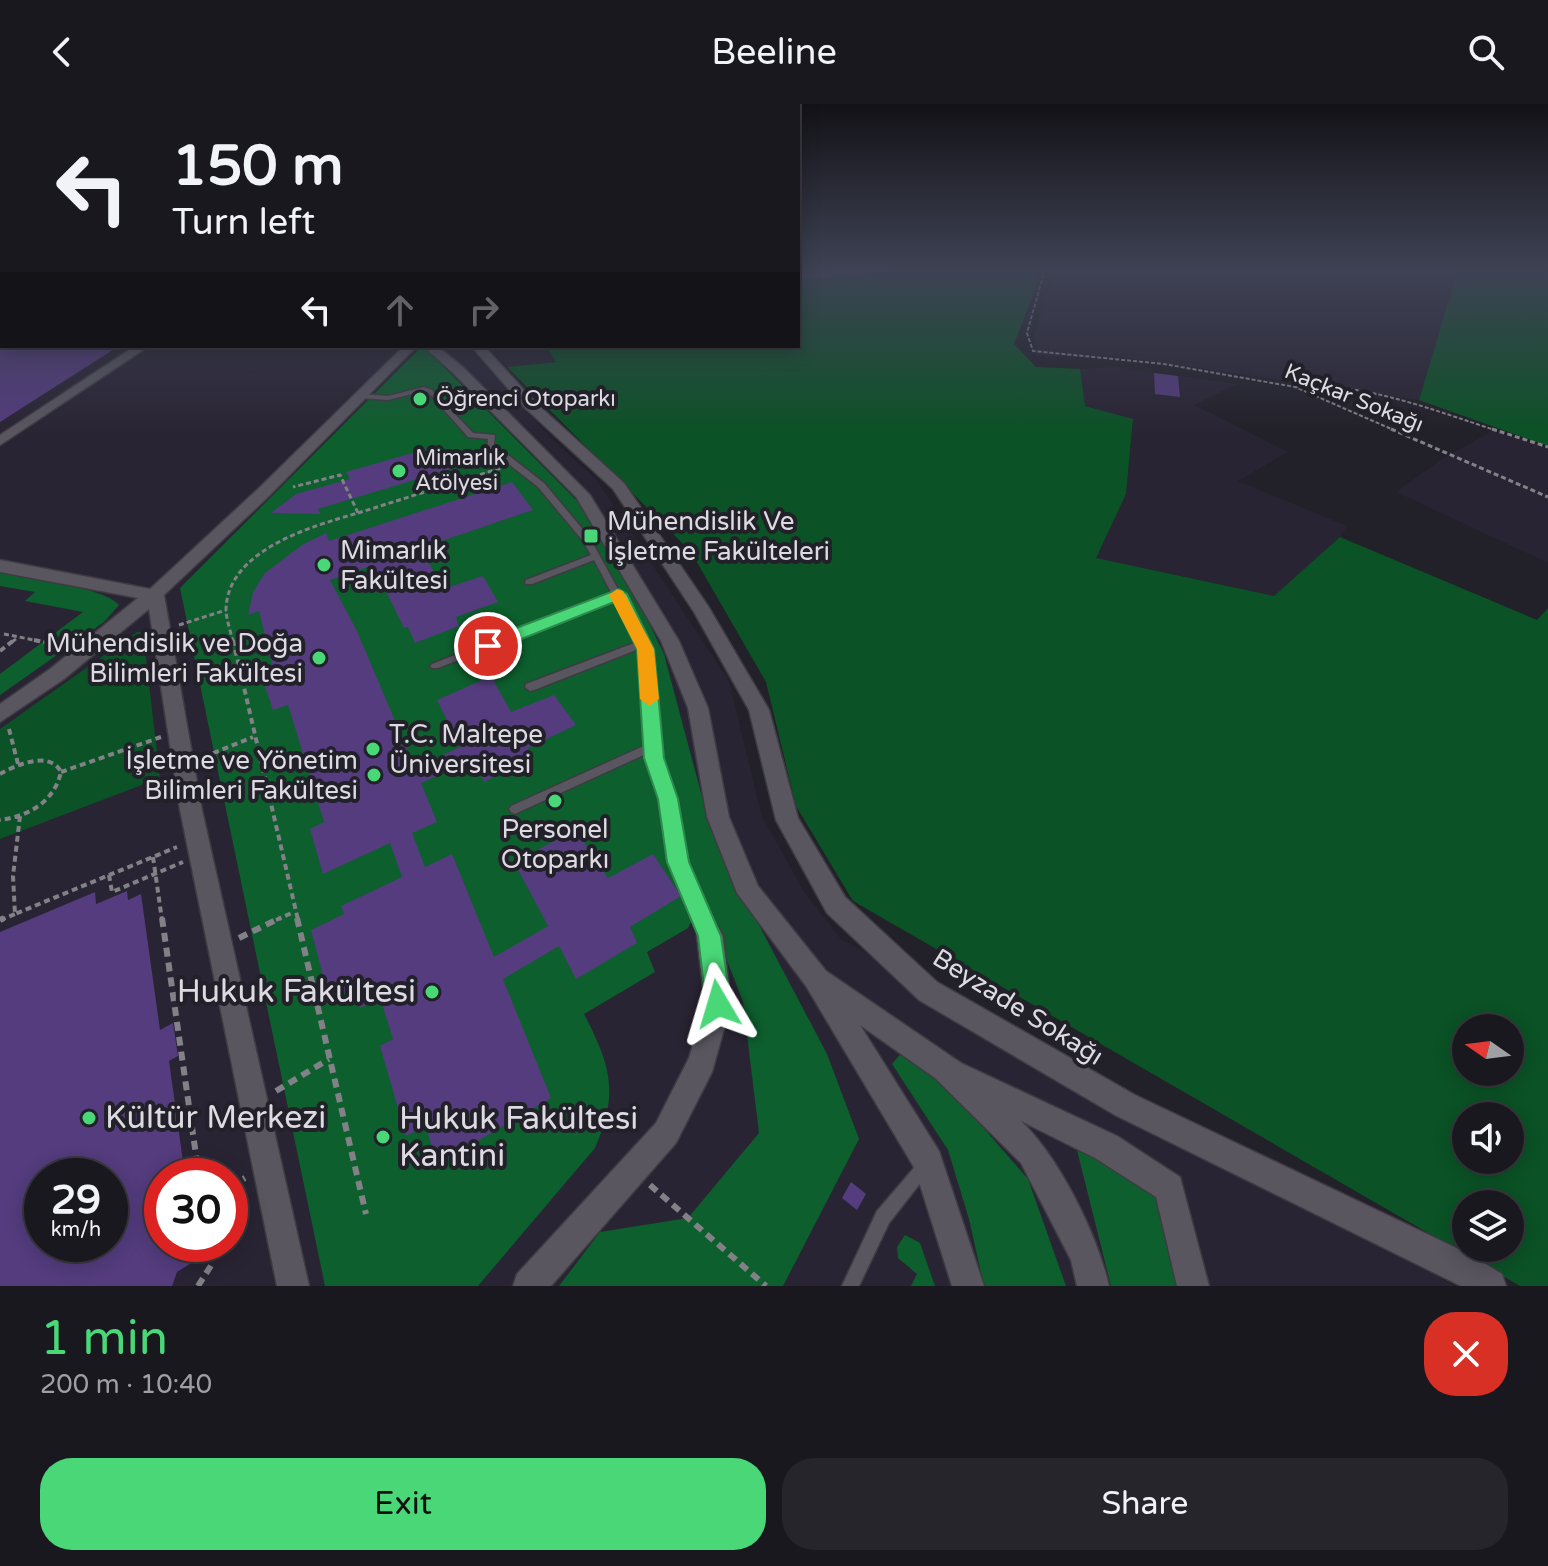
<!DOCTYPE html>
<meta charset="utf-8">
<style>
:root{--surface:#1a181f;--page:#27252c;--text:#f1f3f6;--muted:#9fa0a4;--line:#38373d;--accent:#49d778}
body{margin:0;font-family:"Varela Round",sans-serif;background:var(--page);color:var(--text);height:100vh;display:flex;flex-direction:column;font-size:30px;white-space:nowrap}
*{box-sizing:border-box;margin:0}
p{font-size:26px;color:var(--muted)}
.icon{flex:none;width:44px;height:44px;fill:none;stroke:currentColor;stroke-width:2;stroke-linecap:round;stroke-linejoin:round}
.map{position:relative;height:1182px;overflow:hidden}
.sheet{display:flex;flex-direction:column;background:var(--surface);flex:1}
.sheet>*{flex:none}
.hud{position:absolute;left:0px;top:0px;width:800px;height:244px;box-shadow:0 4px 20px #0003,0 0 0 2px var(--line);background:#1a181f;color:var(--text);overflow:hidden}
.needle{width:52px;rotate:284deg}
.tools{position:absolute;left:1452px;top:910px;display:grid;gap:16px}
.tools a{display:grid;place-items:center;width:72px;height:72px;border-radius:50%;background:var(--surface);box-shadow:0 4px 20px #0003,0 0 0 2px var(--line);font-size:40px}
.speed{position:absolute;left:24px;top:1054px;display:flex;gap:16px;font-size:40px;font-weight:700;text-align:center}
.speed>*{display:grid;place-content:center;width:104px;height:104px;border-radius:50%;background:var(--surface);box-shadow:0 4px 20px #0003,0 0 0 2px var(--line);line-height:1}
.speed small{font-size:20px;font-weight:400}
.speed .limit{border:12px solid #d22;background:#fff;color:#111}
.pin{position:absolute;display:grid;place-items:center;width:68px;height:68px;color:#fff;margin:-34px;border:4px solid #fff;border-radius:50%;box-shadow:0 2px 8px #0007}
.me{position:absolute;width:88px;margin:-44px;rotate:353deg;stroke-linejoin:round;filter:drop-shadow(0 0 6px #0008)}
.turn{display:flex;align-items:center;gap:28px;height:168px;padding:0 40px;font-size:36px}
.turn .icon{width:104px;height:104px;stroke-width:2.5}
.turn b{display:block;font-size:56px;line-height:68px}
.lanes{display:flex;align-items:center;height:76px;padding:0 40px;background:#0003;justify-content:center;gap:40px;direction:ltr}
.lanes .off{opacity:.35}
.round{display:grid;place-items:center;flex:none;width:84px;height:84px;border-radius:32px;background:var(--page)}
.summary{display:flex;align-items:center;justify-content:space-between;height:136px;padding:0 40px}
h1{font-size:48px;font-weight:600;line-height:60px;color:var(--accent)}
.cta{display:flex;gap:16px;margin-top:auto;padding:16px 40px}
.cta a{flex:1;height:92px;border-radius:32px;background:var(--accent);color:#111;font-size:32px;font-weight:600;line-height:92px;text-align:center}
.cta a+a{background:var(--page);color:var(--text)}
header{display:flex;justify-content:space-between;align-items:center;height:104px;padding:0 40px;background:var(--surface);font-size:36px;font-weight:600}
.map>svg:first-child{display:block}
</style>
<header><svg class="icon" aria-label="back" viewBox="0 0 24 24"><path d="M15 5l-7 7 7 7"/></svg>Beeline<svg class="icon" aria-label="search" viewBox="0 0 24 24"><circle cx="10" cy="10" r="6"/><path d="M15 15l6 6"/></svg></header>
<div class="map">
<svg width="1548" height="1182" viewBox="0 0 1548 1182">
<rect width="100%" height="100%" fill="#222029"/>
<path fill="#292433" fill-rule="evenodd" d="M0,165L2,242H467L552,335L596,375L729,577L762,713L805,789L841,835L1281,1077L1454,1182H0ZM42,1072H110V1140H42ZM162,1072H230V1140H162Z
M1051,165H1458L1419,296L1122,253L1036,252L1034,230L1055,172Z
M487,242H546L556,258L507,263Z
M1115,263L1237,280L1194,301L1288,348L1238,377L1347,422L1340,433L1275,492L1095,454L1126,390L1133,316L1084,302L1080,265Z
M1492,327L1548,344V459L1396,388L1442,355Z"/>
<path fill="#0b5226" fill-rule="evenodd" d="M917,165H1030L1039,175L1014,240L1036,263L1080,265L1085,302L1133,315L1126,390L1096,454L1274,492L1340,433L1537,516L1548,504V1182H1520L853,797L796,702L766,578L691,448L507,263L556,258L546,242H798V178ZM1466,924H1510V968H1466ZM1466,1012H1510V1056H1466ZM1466,1100H1510V1144H1466Z
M1458,165H1548V342L1419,296Z
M137,528H143L160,674L0,735V625Z"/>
<path fill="#0d5f2d" d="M425,244L586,406L592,423L635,490L664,550L701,689L750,804L827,950L859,1035L783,1182H559L600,1128L688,1114L759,1029L743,898L703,794L688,824L647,848L655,868L584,910C611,962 619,989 595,1044L478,1182H325L180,484L419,245Z
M0,469C25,473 104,483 119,501L104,518L0,591V570L83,508L25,497L35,488L0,482Z
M903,947L961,998L1028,1075L1066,1182H984L969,1115L948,1046L892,960Z
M1106,1043L1145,1077L1165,1108L1182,1182H1111L1077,1046Z
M905,1131L920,1139L935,1182H911L917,1170L898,1154L897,1143Z"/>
<path fill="#543c7e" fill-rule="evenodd" d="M0,242H119L0,318Z
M1154,269L1178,272L1180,293L1155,290Z
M437,342L451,365L318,405L320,410L271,409L296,390L350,375L346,368Z
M512,378L533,406L421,444L443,485L483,472L498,498L456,513L459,522L415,539L408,523L404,524L373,461L330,476L357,527L415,664L460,643L437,596L491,572L511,608L554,591L576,621L528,644L531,655L484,678L473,656L421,679L437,718L412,729L425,763L452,750L494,853L548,822L514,758L576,726L608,774L653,750L681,792L630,823L637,839L576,875L559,842L503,875L551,994L437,1061L426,1022L406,1032L380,942L393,935L380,894L360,904L355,883L329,895L311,826L344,810L341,802L402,773L390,739L323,770L310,725L324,718L288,601L273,606L262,574L274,569L259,507L248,511L253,488L265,469L302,441L326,429L329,437Z
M127,787L128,796L141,790L160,926L173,919L178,952L169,957L185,1072H162V1140H194L196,1156L177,1168L172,1182H0V828L95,788L96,800ZM42,1072H110V1140H42Z
M851,1078L866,1090L857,1106L842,1094Z"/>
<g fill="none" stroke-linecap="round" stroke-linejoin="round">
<defs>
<path id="lane" d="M0,195H2V199H0Z
M424,283L432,286L473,329L495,331L494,340L544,379L590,434L619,487L623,490L622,492L651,545L659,654L674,695L684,758L716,832L714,836L710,838L706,836L672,758L662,695L648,649L519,708L515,710L511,708L509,705L511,702L648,640L641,544L534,586L530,587L525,583L526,580L637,538L615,495L438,564H432L430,562L432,560L612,490L594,456L532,480H526L525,478L526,476L591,451L583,437L538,383L487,343L488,335L468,333L428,288L424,287L388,296L361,294L358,292L361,290L388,292Z
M924,1055L929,1058L932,1063L929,1068L889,1119L859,1182H842L877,1107L919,1058Z"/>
<path id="street" d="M848,165H897L798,176V170Z
M135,242H149L0,341V331Z
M404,242H417L269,392L164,491L202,706L309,1182H277L180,706L149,505L64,575L0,618V600L50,565L138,494L0,468V456L150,485L258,385Z
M423,242H437L463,263L590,391L679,537L708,604L729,713L758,782L826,867L961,959L1117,1032L1180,1073L1209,1182H1177L1156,1093L1095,1054L1021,1017C1059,1053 1097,1130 1109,1182H1077L1071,1156L1021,1059L935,974L860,921L939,1047L984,1182H952L915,1065L806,882L737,789L707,713L688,604L661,537L576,393L453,269Z
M471,242H484L535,298L624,379L708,502L769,606L798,714L845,793L937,878L1135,991L1469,1150L1502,1170L1506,1182H1461L1115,1011L919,896L827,809L776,716L749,606L694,508L613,385L525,304Z
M710,820L719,824L723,832L731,900L712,968L676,1039L551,1182H513L517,1170L656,1019L689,954L705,900L697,832L701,824Z"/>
</defs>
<use href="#lane" stroke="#3e3b43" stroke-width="3"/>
<use href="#street" stroke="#3e3b43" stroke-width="3"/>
<path stroke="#838188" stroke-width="2" stroke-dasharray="4 2" stroke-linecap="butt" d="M1045,165L1027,229L1033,247L1164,260L1295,283L1396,327
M1295,283C1362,277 1435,307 1498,327"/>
<path stroke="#838188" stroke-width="3" stroke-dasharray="5 3" stroke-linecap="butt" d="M1391,325L1548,393
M1492,325L1548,343
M358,409L501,364
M179,521L226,506
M4,530L44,538
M12,538L17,534
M233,538C231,529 227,517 226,508C225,446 313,422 358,409L340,371L293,383"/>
<path stroke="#838188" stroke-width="4" stroke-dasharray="6 4" stroke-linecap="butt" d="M34,536L62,542
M233,536L298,816
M0,547L14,536
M9,625L18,660
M204,653L253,633
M61,668L161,633
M0,670C16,661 50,646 61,668C54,698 29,712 0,716
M20,712L13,772L15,810L177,743
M153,753L162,816
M109,771L112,788L183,758
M0,816L15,810
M276,816L294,808"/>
<path stroke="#838188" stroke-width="6" stroke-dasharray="9 6" stroke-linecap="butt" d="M162,814L199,1072
M297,814L366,1110
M0,816L4,814
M239,834L280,814
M276,987L329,955
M650,1081L766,1182
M230,1082L245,1074
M198,1182L212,1160L209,1140"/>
<use href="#lane" fill="#595660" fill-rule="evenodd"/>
<use href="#street" fill="#595660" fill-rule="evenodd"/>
</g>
<linearGradient id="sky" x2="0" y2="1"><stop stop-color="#131217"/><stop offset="0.5" stop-color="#3e4254"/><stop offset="1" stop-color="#3e4254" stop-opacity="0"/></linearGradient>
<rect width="1548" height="331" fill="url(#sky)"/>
<path fill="#49d778" stroke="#2f8c4e" stroke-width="2" d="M619,485L627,490L654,545L664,654L678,695L689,758L721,832L731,900L727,908L718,912L710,908L706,900L698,832L667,758L658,695L644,654L637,545L614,498L494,546L488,548L479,542L482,537Z"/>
<path fill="#f59e0b" d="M617,485L623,487L654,545L659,595L649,602L640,595L637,545L609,491Z"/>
<g fill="#49d778" stroke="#222029" stroke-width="3">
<circle cx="420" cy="295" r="8"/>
<circle cx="399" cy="367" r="8"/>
<rect x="583" y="424" width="16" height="16" rx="4"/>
<circle cx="324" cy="461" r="8"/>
<circle cx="319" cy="554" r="8"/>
<circle cx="373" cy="645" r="8"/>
<circle cx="374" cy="671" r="8"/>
<circle cx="555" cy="697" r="8"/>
<circle cx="432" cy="888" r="8"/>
<circle cx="89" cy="1014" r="8"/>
<circle cx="383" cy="1033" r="8"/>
</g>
<g text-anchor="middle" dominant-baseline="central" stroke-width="8" stroke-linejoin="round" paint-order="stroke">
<g font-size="22" fill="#dddbe1" stroke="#222029">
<text transform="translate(1354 294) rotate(22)">Kaçkar Sokağı</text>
</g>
<g font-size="22" fill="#dddbe1" stroke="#222029" text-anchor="start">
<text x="436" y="295">Öğrenci Otoparkı</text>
<text x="415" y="354">Mimarlık<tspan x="415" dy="25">Atölyesi</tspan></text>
</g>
<g font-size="26" fill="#dddbe1" stroke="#222029" text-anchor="start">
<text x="607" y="417">Mühendislik Ve<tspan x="607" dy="30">İşletme Fakülteleri</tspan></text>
<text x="340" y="446">Mimarlık<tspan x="340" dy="30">Fakültesi</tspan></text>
<text x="303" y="539" text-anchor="end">Mühendislik ve Doğa<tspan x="303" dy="30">Bilimleri Fakültesi</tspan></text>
<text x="389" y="630">T.C. Maltepe<tspan x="389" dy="30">Üniversitesi</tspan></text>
<text x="358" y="656" text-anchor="end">İşletme ve Yönetim<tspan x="358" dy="30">Bilimleri Fakültesi</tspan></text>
<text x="555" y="725" text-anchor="middle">Personel<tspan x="555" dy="30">Otoparkı</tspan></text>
</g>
<g font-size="26" fill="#dddbe1" stroke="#222029">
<text transform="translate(1018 903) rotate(32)">Beyzade Sokağı</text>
</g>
<g font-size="32" fill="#dddbe1" stroke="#222029" text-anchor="start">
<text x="416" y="888" text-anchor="end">Hukuk Fakültesi</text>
<text x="105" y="1014">Kültür Merkezi</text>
<text x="399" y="1015">Hukuk Fakültesi<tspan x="399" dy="37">Kantini</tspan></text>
</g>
</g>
</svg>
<div class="tools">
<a><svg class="needle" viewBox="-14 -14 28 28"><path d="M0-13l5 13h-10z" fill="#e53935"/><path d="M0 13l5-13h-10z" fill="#9fa0a4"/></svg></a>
<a><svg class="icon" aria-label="sound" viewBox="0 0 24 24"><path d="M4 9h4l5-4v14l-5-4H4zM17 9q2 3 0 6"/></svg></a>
<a><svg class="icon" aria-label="layers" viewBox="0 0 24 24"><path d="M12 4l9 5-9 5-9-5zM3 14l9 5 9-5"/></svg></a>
</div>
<div class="speed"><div>29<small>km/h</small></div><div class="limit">30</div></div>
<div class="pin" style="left:488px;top:542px;background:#d93025"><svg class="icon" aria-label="arrive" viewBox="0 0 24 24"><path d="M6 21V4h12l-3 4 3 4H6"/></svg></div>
<svg class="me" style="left:718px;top:900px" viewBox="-20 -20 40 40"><path d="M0-17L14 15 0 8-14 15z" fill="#49d778" stroke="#fff" stroke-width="4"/></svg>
<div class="hud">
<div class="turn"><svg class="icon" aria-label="left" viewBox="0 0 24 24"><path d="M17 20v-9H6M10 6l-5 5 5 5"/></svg><div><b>150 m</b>Turn left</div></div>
<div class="lanes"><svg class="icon" aria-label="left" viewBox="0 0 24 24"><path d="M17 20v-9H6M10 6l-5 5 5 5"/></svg><svg class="icon off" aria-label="ahead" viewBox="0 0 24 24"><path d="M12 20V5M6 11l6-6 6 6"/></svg><svg class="icon off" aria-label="right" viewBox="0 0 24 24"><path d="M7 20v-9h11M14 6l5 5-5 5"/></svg></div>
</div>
</div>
<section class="sheet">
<div class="summary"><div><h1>1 min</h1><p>200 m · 10:40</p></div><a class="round" style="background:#d93025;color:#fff"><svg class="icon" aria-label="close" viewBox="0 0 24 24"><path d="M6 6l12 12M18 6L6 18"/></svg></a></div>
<div class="cta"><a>Exit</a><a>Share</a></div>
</section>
